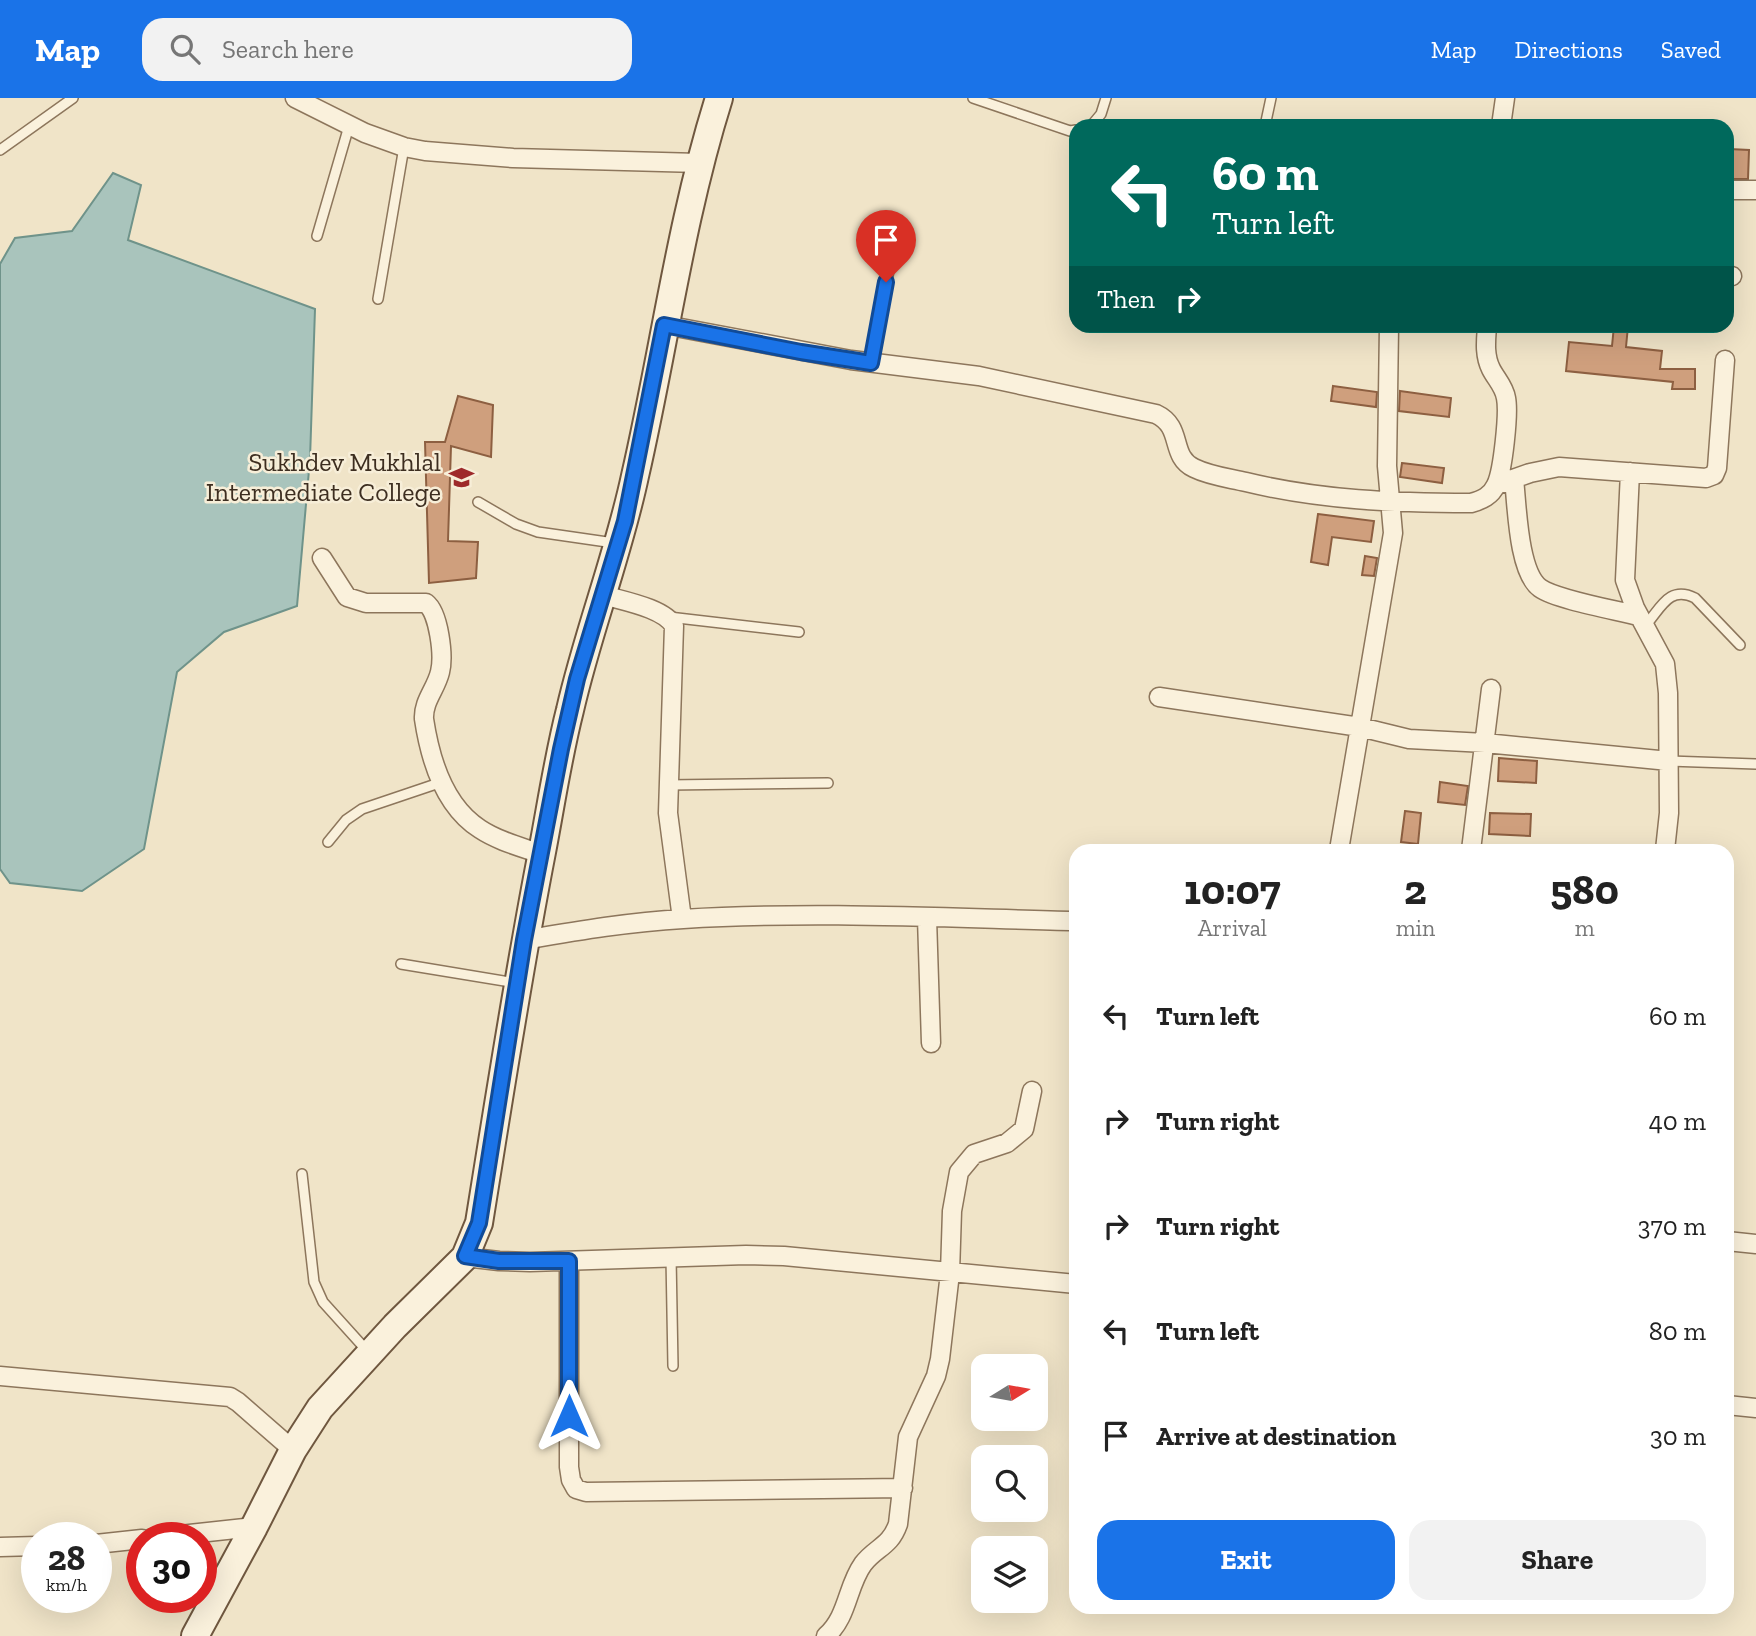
<!DOCTYPE html>
<style>
:root{--surface:#fff;--page:#f2f2f2;--text:#222;--muted:#767676;--accent:#1a73e8}
body{margin:0;font-family:"Zilla Slab",serif;background:var(--page);color:var(--text);height:100vh;display:flex;flex-direction:column;font-size:26px;white-space:nowrap}
*{box-sizing:border-box;margin:0}
p{font-size:23px;color:var(--muted)}
.icon{flex:none;width:38px;height:38px;fill:none;stroke:currentColor;stroke-width:2;stroke-linecap:round;stroke-linejoin:round}
.map{position:relative;flex:1;overflow:hidden}
.sheet{position:absolute;left:1069px;top:746px;width:665px;height:770px;display:flex;flex-direction:column;background:var(--surface);border-radius:21px;box-shadow:0 7px 28px #0002}
.sheet>*{flex:none}
.banner{position:absolute;left:1069px;top:21px;width:665px;height:214px;border-radius:21px;box-shadow:0 7px 28px #0002;background:#00695c;color:#fff;overflow:hidden}
.needle{width:46px;rotate:79deg}
.buttons{position:absolute;left:971px;top:1256px;display:grid;gap:14px}
.buttons a{display:grid;place-items:center;width:77px;height:77px;border-radius:14px;background:var(--surface);box-shadow:0 7px 28px #0002;font-size:35px}
.speed{position:absolute;left:21px;top:1424px;display:flex;gap:14px;font-size:35px;font-weight:700;text-align:center}
.speed>*{display:grid;place-content:center;width:91px;height:91px;border-radius:50%;background:var(--surface);box-shadow:0 7px 28px #0002;line-height:1}
.speed small{font-size:18px;font-weight:400}
.speed .limit{border:10px solid #d22;background:#fff;color:#111}
.pin{position:absolute;display:grid;place-items:center;width:60px;height:60px;color:#fff;margin:-72px -30px;border-radius:50% 50% 50% 0;rotate:-45deg;box-shadow:0 0 7px #0007}
.pin .icon{rotate:45deg}
.me{position:absolute;width:77px;margin:-38px;rotate:0deg;stroke-linejoin:round;filter:drop-shadow(0 0 5px #0008)}
.turn{display:flex;align-items:center;gap:24px;height:147px;padding:0 28px;font-size:32px}
.turn .icon{width:91px;height:91px;stroke-width:2.5}
.turn b{display:block;font-size:49px;line-height:60px}
.then{display:flex;align-items:center;height:66px;padding:0 28px;background:#0003;gap:14px;font-size:26px}
.eta{display:flex;justify-content:space-evenly;align-items:center;height:119px;text-align:center}
.eta b{font-size:42px;font-weight:700;line-height:49px}
.primary-button{display:flex;gap:14px;margin-top:auto;padding:14px 28px}
.primary-button a{flex:1;height:80px;border-radius:21px;background:var(--accent);color:#fff;font-size:28px;font-weight:700;line-height:80px;text-align:center}
.primary-button a+a{background:var(--page);color:var(--text)}
ul{padding:0;list-style:none}
li{display:flex;align-items:center;gap:21px;height:105px;padding:0 28px}
li div{flex:1}
li b{display:block;font-size:26px}
li em{font-style:normal}
header{display:flex;align-items:center;gap:42px;box-sizing:border-box;height:98px;padding:0 35px;background:var(--accent);color:#fff}
header strong{font-size:33px}
nav{display:flex;gap:38px;margin-inline-start:auto;font-size:24px}
.search{width:490px;height:63px;background:var(--page);display:flex;align-items:center;gap:18px;box-sizing:border-box;padding:0 24px;border-radius:21px;color:var(--muted);font-size:26px}
.map>svg:first-child{display:block}
</style>
<header>
<strong>Map</strong>
<div class="search"><svg class="icon" aria-label="search" viewBox="0 0 24 24"><circle cx="10" cy="10" r="6"/><path d="M15 15l6 6"/></svg>Search here</div>
<nav><a>Map</a><a>Directions</a><a>Saved</a></nav>
</header>
<div class="map">
<svg width="1756" height="1538" viewBox="0 0 1756 1538">
<rect width="100%" height="100%" fill="#f0e4c8"/>
<path fill="#a9c4bc" stroke="#6f938a" stroke-width="2" d="M113,75L141,87L128,142L315,211L310,361L297,508L224,534L177,574L144,751L82,793L10,785L0,771V166L15,140L72,133Z"/>
<path fill="#cf9f7d" stroke="#8d5f41" stroke-width="2" d="M1729,51L1749,52L1748,81H1728Z
M1614,228H1628L1626,249L1662,253L1660,271H1695V291H1672L1673,284L1566,273L1569,244L1612,248Z
M1333,288L1377,294L1376,309L1331,303Z
M1400,293L1451,300L1449,319L1399,313Z
M458,298L493,307L491,359L451,348L448,443L478,444L476,480L429,485L425,344H445Z
M1402,365L1444,370L1442,385L1400,379Z
M1318,416L1374,423L1371,444L1332,439L1328,467L1311,464Z
M1365,458L1377,460L1374,478L1362,477Z
M1499,660L1537,663L1536,685L1498,683Z
M1440,684L1468,688L1465,707L1438,704Z
M1405,713L1421,715L1418,746L1401,744Z
M1490,715L1531,716L1530,738L1489,736Z"/>
<g fill="none" stroke-linecap="round" stroke-linejoin="round">
<defs>
<path id="service" d="M973,0L1070,33L1076,32
M1091,28L1101,16L1106,0
M1265,28L1271,0
M0,52L73,0
M317,138L349,28
M378,201L404,49
M871,265L892,157
M478,404L516,426L538,434L614,445
M669,519L799,534
M1645,528C1661,510 1669,487 1695,500L1740,547
M1669,663L1756,666
M668,687L828,685
M328,744L346,722L362,711L442,684
M401,866L516,885
M302,1076L314,1184L323,1204L369,1255
M671,1159L673,1268"/>
<path id="minor" d="M295,0L365,35L404,49L425,53L513,60L699,65
M1501,28L1505,0
M1727,92H1756
M1727,177L1732,178
M665,227L851,262L979,278L1156,316C1184,329 1169,358 1194,370C1210,378 1229,380 1246,384C1320,402 1395,405 1471,405C1482,402 1491,398 1496,387C1503,373 1509,315 1506,300C1504,288 1496,281 1491,271C1484,257 1486,242 1487,228
M1630,374L1625,482L1635,510L1665,566L1668,595L1669,715L1665,752
M1514,381C1517,407 1518,474 1540,490C1557,502 1616,512 1639,518
M1496,387L1530,375L1559,369L1706,380L1714,377L1717,370L1725,262
M322,460L347,499L366,505H426C439,515 444,558 440,574C436,591 423,603 424,621C430,661 444,708 480,731C498,743 521,749 541,756
M603,497C623,503 664,510 674,528L668,715L682,821
M1159,599L1360,629L1409,641L1485,645L1669,663
M1339,752L1393,435L1387,368L1389,228
M1471,752L1491,591
M927,820L931,945
M524,842C577,833 629,824 683,821C814,813 945,820 1076,823
M1727,1143L1756,1146
M465,1159L499,1163L530,1164L746,1157L784,1158L1076,1186
M569,1163V1369L571,1382L576,1391L586,1394L903,1390
M0,1278L230,1299L238,1304L293,1352
M1727,1307L1756,1310
M152,1440L254,1429
M96,1446L142,1441
M0,1449L37,1448
M826,1538C848,1519 847,1488 863,1466C876,1449 890,1449 898,1426L908,1339L936,1278L940,1261L950,1175L952,1113L959,1074L974,1056L1007,1045L1024,1031L1032,993"/>
<path id="secondary" d="M195,1538L254,1429L293,1352L320,1310L395,1228L465,1159L479,1125C499,1001 518,877 542,754C551,707 558,659 570,612C588,533 618,458 635,378C664,252 680,124 719,0"/>
</defs>
<use href="#service" stroke="#8d765c" stroke-width="12"/>
<use href="#minor" stroke="#8d765c" stroke-width="21"/>
<use href="#secondary" stroke="#6f573f" stroke-width="30"/>
<use href="#service" stroke="#faf1dc" stroke-width="9"/>
<use href="#minor" stroke="#faf1dc" stroke-width="18"/>
<use href="#secondary" stroke="#faf1dc" stroke-width="26"/>
</g>
<g fill="none" stroke-linecap="round" stroke-linejoin="round">
<defs>
<path id="route" d="M569,1318V1163H499L465,1158L479,1125L524,842L561,651L577,581L625,423L664,227L801,254L871,265L886,184"/>
</defs>
<use href="#route" stroke="#114b97" stroke-width="18"/>
<use href="#route" stroke="#1a73e8" stroke-width="12"/>
</g>
<defs>
<symbol id="university-bare" viewBox="-9 -9 18 18"><path d="M0-5L7-2L0 1L-7-2ZM-4 1L0 2.5L4 1V4Q0 6-4 4Z" fill="#9e2a2b" stroke="#f7eed8" stroke-width="2.5" paint-order="stroke"/></symbol>
</defs>
<g fill-rule="evenodd">
<use href="#university-bare" x="444" y="362" width="35" height="35"/>
</g>
<g text-anchor="middle" dominant-baseline="central" stroke-width="5" stroke-linejoin="round" paint-order="stroke">
<g font-size="26" fill="#3d2e20" stroke="#f7eed8" text-anchor="end">
<text x="441" y="364">Sukhdev Mukhlal<tspan x="441" dy="30">Intermediate College</tspan></text>
</g>
</g>
</svg>
<div class="buttons">
<a><svg class="needle" viewBox="-14 -14 28 28"><path d="M0-13l5 13h-10z" fill="#e53935"/><path d="M0 13l5-13h-10z" fill="#767676"/></svg></a>
<a><svg class="icon" aria-label="search" viewBox="0 0 24 24"><circle cx="10" cy="10" r="6"/><path d="M15 15l6 6"/></svg></a>
<a><svg class="icon" aria-label="layers" viewBox="0 0 24 24"><path d="M12 4l9 5-9 5-9-5zM3 14l9 5 9-5"/></svg></a>
</div>
<div class="speed"><div>28<small>km/h</small></div><div class="limit">30</div></div>
<div class="pin" style="left:886px;top:184px;background:#d93025"><svg class="icon" aria-label="arrive" viewBox="0 0 24 24"><path d="M6 21V4h12l-3 4 3 4H6"/></svg></div>
<svg class="me" style="left:569px;top:1318px" viewBox="-20 -20 40 40"><path d="M0-17L14 15 0 8-14 15z" fill="#1a73e8" stroke="#fff" stroke-width="4"/></svg>
<div class="banner">
<div class="turn"><svg class="icon" aria-label="left" viewBox="0 0 24 24"><path d="M17 20v-9H6M10 6l-5 5 5 5"/></svg><div><b>60 m</b>Turn left</div></div>
<div class="then">Then<svg class="icon" aria-label="right" viewBox="0 0 24 24"><path d="M7 20v-9h11M14 6l5 5-5 5"/></svg></div>
</div>
<section class="sheet">
<div class="eta">
<div><b>10:07</b><p>Arrival</p></div>
<div><b>2</b><p>min</p></div>
<div><b>580</b><p>m</p></div>
</div>
<ul>
<li><svg class="icon" aria-label="left" viewBox="0 0 24 24"><path d="M17 20v-9H6M10 6l-5 5 5 5"/></svg><div><b>Turn left</b></div><em>60 m</em></li>
<li><svg class="icon" aria-label="right" viewBox="0 0 24 24"><path d="M7 20v-9h11M14 6l5 5-5 5"/></svg><div><b>Turn right</b></div><em>40 m</em></li>
<li><svg class="icon" aria-label="right" viewBox="0 0 24 24"><path d="M7 20v-9h11M14 6l5 5-5 5"/></svg><div><b>Turn right</b></div><em>370 m</em></li>
<li><svg class="icon" aria-label="left" viewBox="0 0 24 24"><path d="M17 20v-9H6M10 6l-5 5 5 5"/></svg><div><b>Turn left</b></div><em>80 m</em></li>
<li><svg class="icon" aria-label="arrive" viewBox="0 0 24 24"><path d="M6 21V4h12l-3 4 3 4H6"/></svg><div><b>Arrive at destination</b></div><em>30 m</em></li>
</ul>
<div class="primary-button"><a>Exit</a><a>Share</a></div>
</section>
</div>
